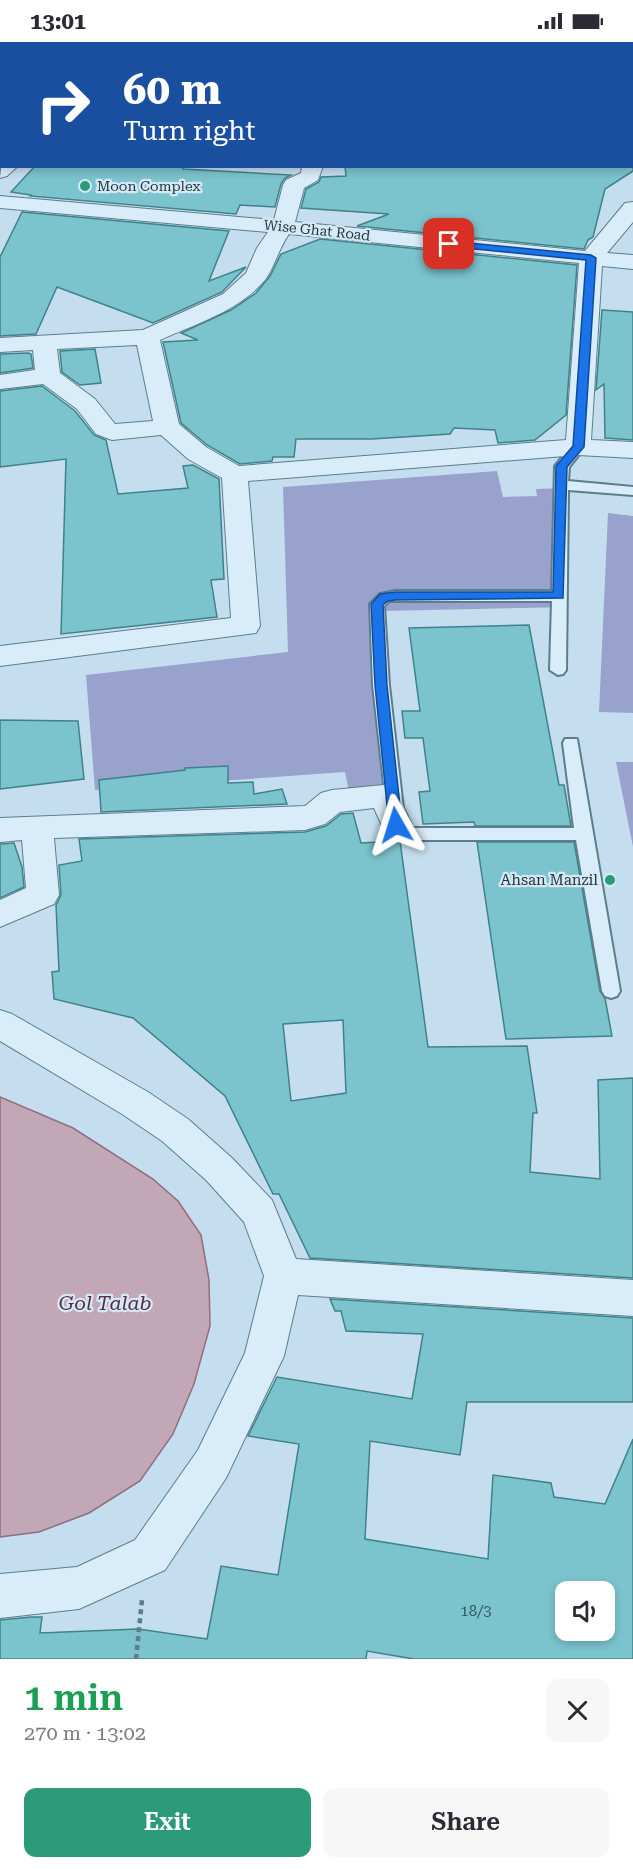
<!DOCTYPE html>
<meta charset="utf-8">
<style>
:root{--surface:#fff;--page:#f7f7f7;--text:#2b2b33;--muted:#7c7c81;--accent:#2a9a79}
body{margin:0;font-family:"Roboto Serif",serif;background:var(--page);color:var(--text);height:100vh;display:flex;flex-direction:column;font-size:22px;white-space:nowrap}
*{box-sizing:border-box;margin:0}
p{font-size:20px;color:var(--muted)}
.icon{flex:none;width:33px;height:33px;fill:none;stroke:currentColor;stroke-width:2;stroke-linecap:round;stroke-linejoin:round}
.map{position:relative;height:1617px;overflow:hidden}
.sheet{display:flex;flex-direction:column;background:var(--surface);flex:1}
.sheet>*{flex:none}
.hud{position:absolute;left:0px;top:0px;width:633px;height:126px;box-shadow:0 3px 9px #0003;background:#1a4fa0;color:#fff;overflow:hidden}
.buttons{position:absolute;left:555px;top:1539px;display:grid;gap:12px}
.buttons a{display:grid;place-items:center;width:60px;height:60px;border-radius:12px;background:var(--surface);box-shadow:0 3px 9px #0003;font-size:30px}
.pin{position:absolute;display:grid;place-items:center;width:51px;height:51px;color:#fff;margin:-26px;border-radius:12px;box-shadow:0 3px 9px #0006}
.me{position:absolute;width:66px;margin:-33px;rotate:354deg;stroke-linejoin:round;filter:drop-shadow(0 0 4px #0008)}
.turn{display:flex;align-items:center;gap:21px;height:126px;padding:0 24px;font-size:27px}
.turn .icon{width:78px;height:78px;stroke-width:2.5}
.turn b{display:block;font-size:42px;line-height:51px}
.round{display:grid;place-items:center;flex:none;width:63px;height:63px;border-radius:12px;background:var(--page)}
.overview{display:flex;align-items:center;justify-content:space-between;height:102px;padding:0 24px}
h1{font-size:36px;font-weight:600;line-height:45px;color:#1e9e55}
.button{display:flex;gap:12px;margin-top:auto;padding:12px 24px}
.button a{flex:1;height:69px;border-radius:12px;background:var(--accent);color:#fff;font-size:24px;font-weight:600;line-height:69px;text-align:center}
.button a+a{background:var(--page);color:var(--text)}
.status{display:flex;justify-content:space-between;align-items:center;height:42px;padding:0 30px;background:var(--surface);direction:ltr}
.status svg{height:16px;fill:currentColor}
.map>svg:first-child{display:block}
</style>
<div class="status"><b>13:01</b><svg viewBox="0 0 49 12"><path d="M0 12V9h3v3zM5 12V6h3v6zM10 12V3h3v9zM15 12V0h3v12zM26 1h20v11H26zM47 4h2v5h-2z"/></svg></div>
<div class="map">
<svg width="633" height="1617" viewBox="0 0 633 1617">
<rect width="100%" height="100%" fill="#c5deef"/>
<path fill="#99a2cd" d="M497,429L503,455L537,454L536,447L564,446L566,565L383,569L400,751L350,754L345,730L95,748L86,633L288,610L283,445Z
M608,471L633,474V671L599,670Z
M616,720H633V805Z"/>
<path fill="#c2a7b7" stroke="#916d80" stroke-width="1.5" d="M0,1055L73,1086L153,1137L178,1159L201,1193L209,1238L210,1284L194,1342L173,1392L140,1439L89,1471L39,1490L0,1495Z"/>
<path fill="#7bc3cd" stroke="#40828a" stroke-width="1.5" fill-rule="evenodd" d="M35,124H184L183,127L291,133L285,136L281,142L275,165L240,163L236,172L30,154L31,153L11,150Z
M345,124H633V129L605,147L593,195L588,198L584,207L357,184L389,172L301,166L306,147L319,140L321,135L346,134Z
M22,170L229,189L209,239L246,225L222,250L153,281L57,245L36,292L0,294V215Z
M320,197L577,223L566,373L535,398L498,401L495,388L454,386L450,392L372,397H296L294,415H273L272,419L240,422L207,403L181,381L163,300L198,298L181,291L231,268L256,251L270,234L281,212Z
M602,268L633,270V398L605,396L604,342L596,348Z
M95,307L101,341L80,343L62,330L60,309Z
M28,311L31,312L33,326L0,331V312Z
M42,344L75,369L94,393L106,398L118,452L188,446L183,424L193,423L219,437L224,537L211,538L217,575L61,592L66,417L0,425V349Z
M529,583L559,743H564L571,784H475L474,780L423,782L419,750L430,749L423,696H405L402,669H420L409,586Z
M0,678L78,679L84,737L0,747Z
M228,724V741L253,740L254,752L282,747L287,762L101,770L99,738L185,728V726Z
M353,771L361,801L400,799L428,1005L527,1004L537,1071H533L530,1130L600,1137L598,1038L633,1036V1236L310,1216L279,1152H273L225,1054L133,976L54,957L52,930L59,929L56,863L61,853L59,823L82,819L79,797L305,790L326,784L341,772ZM343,978L346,1051L291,1059L283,982Z
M477,800H574L600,949L605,956L612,994L506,997Z
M14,801L22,825L24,845L0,856V802Z
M330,1257L633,1276V1360H467L460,1413L370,1399L365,1497L488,1517L493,1433L551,1441L554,1455L605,1462L633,1397V1617H414L367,1609L366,1617H0V1578L31,1575H42L40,1591L138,1587L207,1597L221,1524L278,1533L299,1402L248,1394L277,1335L412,1357L423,1292L346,1289L341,1269H335ZM566,1550H604V1588H566Z"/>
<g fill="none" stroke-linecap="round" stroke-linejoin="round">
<defs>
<path id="lane" d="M578,401L585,405L569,425L568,439L633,445V453L568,448L566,628L563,632L558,633L550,628L552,559H389L384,564L389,643L405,784L408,786H574L563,701L565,697H577L620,949L617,954L611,956L605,954L602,949L576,798H405L391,791L389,787L373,643L370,562L380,552L395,549H552L555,424L573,402Z"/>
<path id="street" d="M147,0H167L146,2Z
M301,0H321V2H301Z
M2,119V124H18L7,134L0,136Z
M302,124H323L318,138L304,146L295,180L585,209L625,161L633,160V180L607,211L633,213V227L602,224L591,398L633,400V416L578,413L248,439L260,584L256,591L0,624V604L231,576L222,436L188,417L161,393L112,398L96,392L77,367L43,342L0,347V333L35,328L33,308L0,310V296L143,288L223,252L246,231L257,206L268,190L0,166V154L274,178L283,143L286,138L301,131ZM289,192L579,221L566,398L239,424L206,405L179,382L160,298C195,282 239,269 265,238C274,226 279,206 289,192ZM137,303L153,379L115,382L95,357L60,331L57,307Z
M384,743L395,746L412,783L407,791L396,795L385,791L374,766L340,770L325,782L305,788L54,796L59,853L54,862L0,885V858L26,846L22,798L0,800V776L305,764L321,751L332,748Z
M0,968L12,972L148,1050L188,1077L232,1116L272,1158L296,1217L633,1238V1274L298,1253L284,1314L226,1436L165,1528L79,1567L0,1576V1532L77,1525L135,1498L198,1408L245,1311L264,1234L244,1180L206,1138L162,1099L122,1072L0,999Z"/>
</defs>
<use href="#lane" stroke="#5b7f8a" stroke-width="4"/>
<use href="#street" stroke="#5b7f8a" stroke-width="2"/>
<path stroke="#5b7f8a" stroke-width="4.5" stroke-dasharray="5 4" stroke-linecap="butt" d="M136,1617L142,1558"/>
<use href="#lane" fill="#d9ecf9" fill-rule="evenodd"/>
<use href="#street" fill="#d9ecf9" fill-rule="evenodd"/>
</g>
<path fill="#1a73e8" stroke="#114b97" stroke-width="1.5" d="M449,199L591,213L596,216L584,405L567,425L563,556L395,558L388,559L383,563L387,643L402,783L396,788L389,783L375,643L371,562L380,552L395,550H553L556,424L573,404L586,218L445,204V200Z"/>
<g fill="#2a9a79" stroke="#d5e8f6" stroke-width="2">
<circle cx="85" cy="144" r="6"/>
<circle cx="610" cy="838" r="6"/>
</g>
<g text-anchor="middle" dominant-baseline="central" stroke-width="4.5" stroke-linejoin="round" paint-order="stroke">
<g font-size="14" fill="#1f353a" stroke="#d5e8f6" text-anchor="start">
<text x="97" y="144">Moon Complex</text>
</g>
<g font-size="14" fill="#1f353a" stroke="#d5e8f6">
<text transform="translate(317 188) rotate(6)">Wise Ghat Road</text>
</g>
<g font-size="15" fill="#1f353a" stroke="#d5e8f6" text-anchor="end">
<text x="598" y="838">Ahsan Manzil</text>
</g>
<g font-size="15" fill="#36585f">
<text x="476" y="1569">18/3</text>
</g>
<g font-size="20" font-style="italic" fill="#5a2e3e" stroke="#d5e8f6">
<text x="105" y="1261">Gol Talab</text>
</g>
</g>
</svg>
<div class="buttons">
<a><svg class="icon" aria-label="sound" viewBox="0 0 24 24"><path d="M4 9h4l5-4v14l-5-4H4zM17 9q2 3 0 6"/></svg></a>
</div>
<div class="pin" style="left:449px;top:202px;background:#d93025"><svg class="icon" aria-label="arrive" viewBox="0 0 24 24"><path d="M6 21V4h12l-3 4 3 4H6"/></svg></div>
<svg class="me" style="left:396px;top:783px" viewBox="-20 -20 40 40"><path d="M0-17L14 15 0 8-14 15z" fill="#1a73e8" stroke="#fff" stroke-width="4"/></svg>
<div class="hud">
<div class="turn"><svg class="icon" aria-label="right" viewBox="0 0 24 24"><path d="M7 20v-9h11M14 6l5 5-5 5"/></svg><div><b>60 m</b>Turn right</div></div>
</div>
</div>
<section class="sheet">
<div class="overview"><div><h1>1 min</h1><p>270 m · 13:02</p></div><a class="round"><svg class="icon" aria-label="close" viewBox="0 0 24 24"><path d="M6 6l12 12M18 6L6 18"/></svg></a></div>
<div class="button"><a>Exit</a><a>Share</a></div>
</section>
